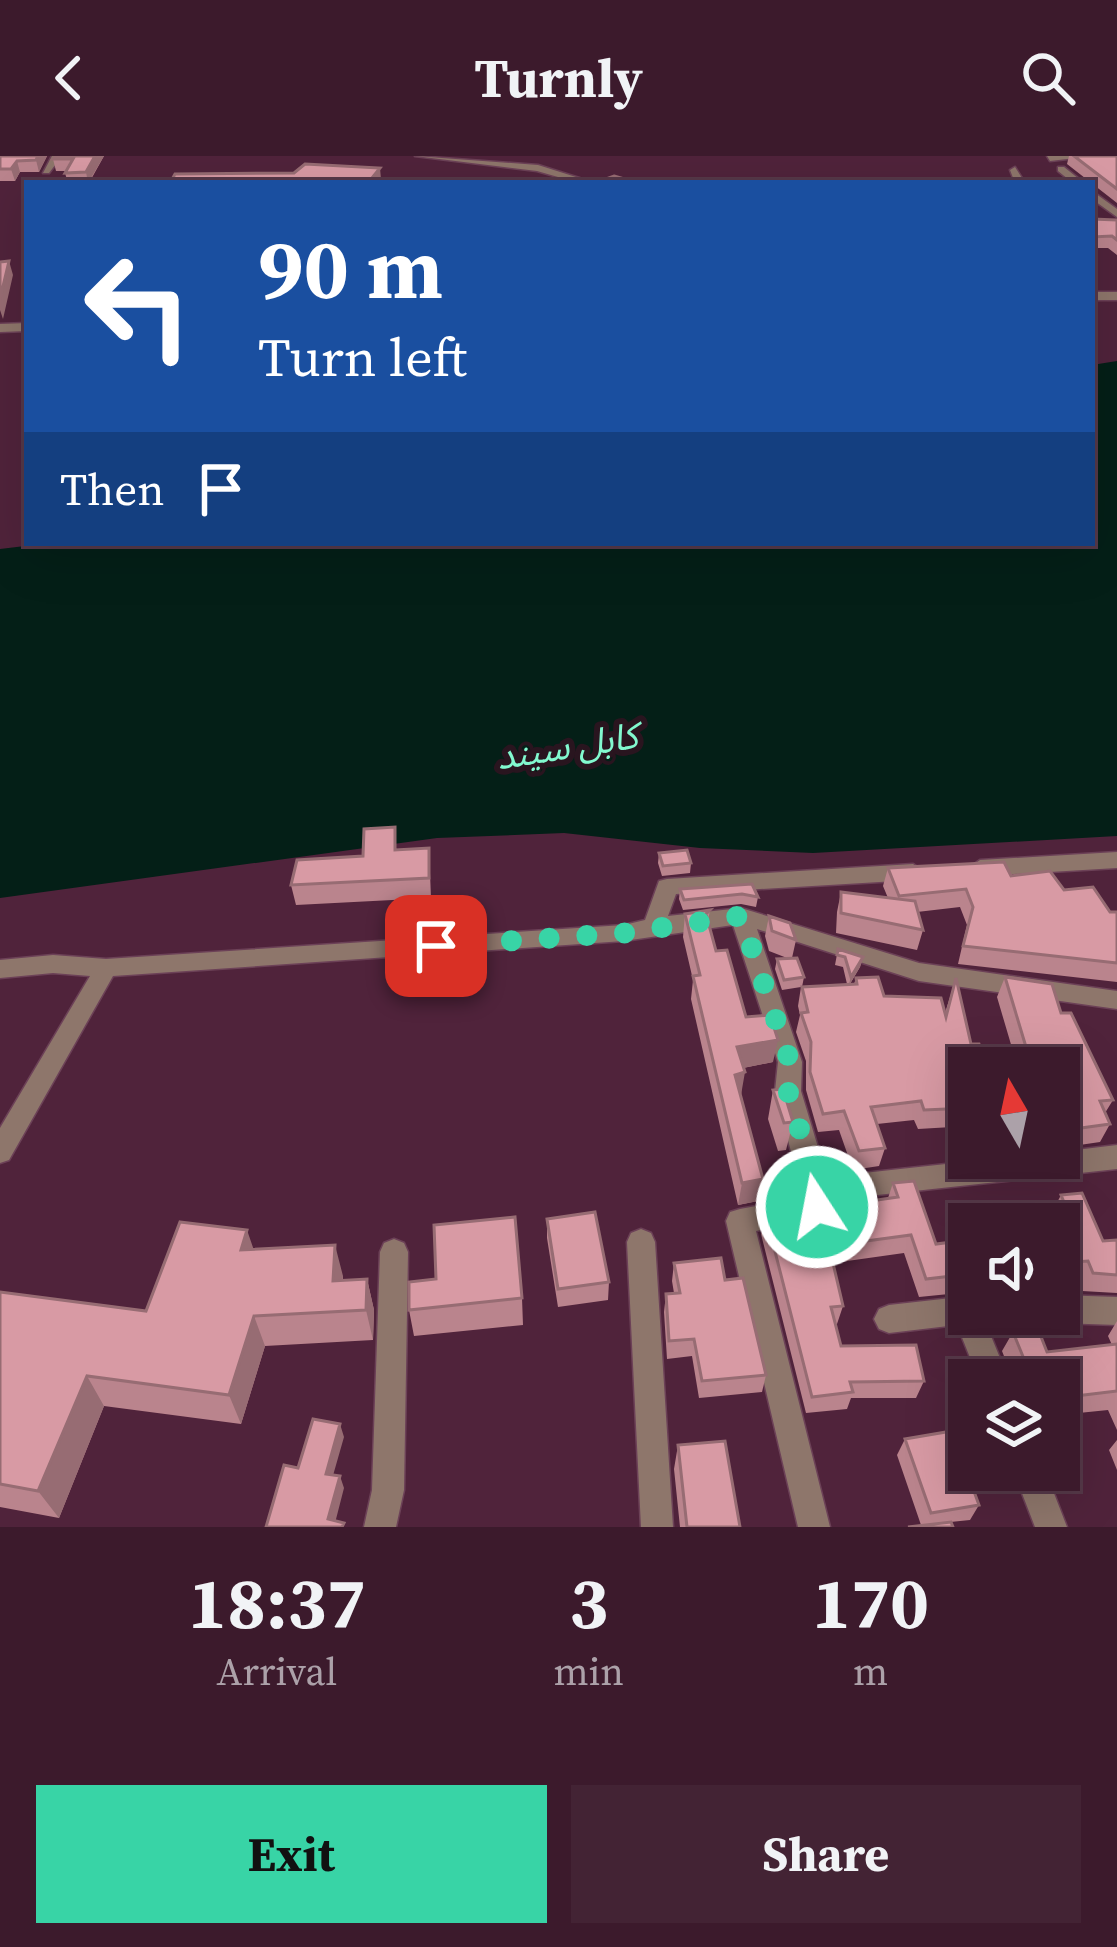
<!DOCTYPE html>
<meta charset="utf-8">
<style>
:root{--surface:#3c1a2c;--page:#432334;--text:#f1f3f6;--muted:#aca1a9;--line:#553848;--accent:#38d4a6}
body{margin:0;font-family:"Source Serif 4","Noto Sans Arabic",serif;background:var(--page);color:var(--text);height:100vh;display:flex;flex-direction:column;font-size:45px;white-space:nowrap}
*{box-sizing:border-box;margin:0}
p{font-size:39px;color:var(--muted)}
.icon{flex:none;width:66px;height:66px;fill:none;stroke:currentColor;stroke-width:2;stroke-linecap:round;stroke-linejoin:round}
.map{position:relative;height:1371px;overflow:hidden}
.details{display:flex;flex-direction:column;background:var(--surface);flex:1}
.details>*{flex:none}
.banner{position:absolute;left:24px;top:24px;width:1071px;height:366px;border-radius:0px;box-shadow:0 12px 48px #0002,0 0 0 3px var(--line);background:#1a4fa0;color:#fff;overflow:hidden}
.needle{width:78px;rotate:351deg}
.tools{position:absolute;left:948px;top:891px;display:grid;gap:24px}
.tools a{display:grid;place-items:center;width:132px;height:132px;border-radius:0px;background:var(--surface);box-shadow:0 12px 48px #0002,0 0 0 3px var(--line);font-size:60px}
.pin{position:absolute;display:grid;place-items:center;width:102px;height:102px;color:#fff;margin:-51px;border-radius:24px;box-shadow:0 6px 18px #0006}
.me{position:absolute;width:132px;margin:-66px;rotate:349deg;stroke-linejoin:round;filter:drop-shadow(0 0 9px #0008)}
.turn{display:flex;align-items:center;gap:42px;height:252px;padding:0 36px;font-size:54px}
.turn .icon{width:156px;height:156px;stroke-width:2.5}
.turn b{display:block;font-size:84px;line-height:102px}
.then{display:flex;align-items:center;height:114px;padding:0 36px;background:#0003;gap:24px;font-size:45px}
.eta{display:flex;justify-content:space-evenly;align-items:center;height:204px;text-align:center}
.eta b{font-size:72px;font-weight:700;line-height:84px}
.action{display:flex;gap:24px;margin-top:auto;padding:24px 36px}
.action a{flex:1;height:138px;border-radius:0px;background:var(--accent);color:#111;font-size:48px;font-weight:700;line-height:138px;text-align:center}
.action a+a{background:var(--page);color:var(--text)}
header{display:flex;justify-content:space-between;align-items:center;height:156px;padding:0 36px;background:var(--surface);font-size:54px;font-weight:700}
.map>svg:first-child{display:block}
</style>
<header><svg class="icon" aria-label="back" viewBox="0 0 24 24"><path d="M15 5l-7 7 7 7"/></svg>Turnly<svg class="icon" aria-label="search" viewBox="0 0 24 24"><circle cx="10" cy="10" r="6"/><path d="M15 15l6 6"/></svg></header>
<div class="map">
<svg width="1117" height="1371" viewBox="0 0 1117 1371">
<rect width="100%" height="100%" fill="#50233b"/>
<path fill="#041f17" d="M1117,205V680L813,697L700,692L564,677L437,682L0,742V393L50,387H1092V209Z"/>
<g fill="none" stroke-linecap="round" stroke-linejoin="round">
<defs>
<path id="minor" d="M52,0H62L49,17H43Z
M415,0L538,9L595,27H579L537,15Z
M1047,0H1093L1050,5Z
M1015,11L1025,27H1015L1010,14Z
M1058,11H1064L1084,27H1073L1058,15Z
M641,24H743L748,27H636Z
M1092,35L1117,53V61L1092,43Z
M1092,136H1117V144H1092Z
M27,167V175L0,176V168Z
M1117,696V712L980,720L969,712L980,704Z
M913,708L924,716L913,724L676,738L668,760L741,752L919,807L1117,835V853L919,825L757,773L802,906L801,935L827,1021L1001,1002H1059V996L1117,989V1013L831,1044L827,1060L756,1075L830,1371H798L726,1065L730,1056L740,1053L803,1041L775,935L778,906L733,769L624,785L113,820L9,1004L0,1007V972L90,820L53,817L0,822V804L53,799L106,803L624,769L645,764L659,725L667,723Z
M641,1073L651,1077L655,1086L673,1371H641L627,1086L631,1077Z
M394,1083L404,1087L408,1096L404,1334L396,1371H364L372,1334L380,1096L384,1087Z
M1059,1139L1117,1141V1169L1059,1167L1049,1163L1047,1158H1059Z
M969,1140V1158H982L1009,1224H979L957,1169L889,1177L879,1173L874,1163L879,1153L889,1149Z
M1013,1314H1045L1067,1371H1035Z"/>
</defs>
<use href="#minor" stroke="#6c4157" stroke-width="3"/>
<use href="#minor" fill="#8e766b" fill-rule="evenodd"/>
</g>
<path fill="#ba848d" d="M0,0H47L39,16H20L15,25H0Z
M104,0L89,27H68L65,17L67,15H56L53,3Z
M1069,0H1117V47L1067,8Z
M1092,63L1117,64V99L1108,92H1092Z
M429,692L431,742L296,749L291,729L363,700Z
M659,697L691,707L690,717L662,720L658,707Z
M888,712L1011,720L1064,734L1110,756H1117V826L958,808L967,769L960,751L917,756L923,774L917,794L836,777L837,756L841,736L888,742L883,730Z
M752,728L758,741L756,751L741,748L683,754L679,743L680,733Z
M710,754L708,765L716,795L746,861L773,906L743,912L741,939L763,1023L758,1045L738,1049L691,843L693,824L683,781L685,758Z
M769,760L796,784L792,802L804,821L802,831L847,828L843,811L835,809L838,793L863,801L860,811L850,828H854L856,822L884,840L945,857L956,822L971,888L984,904L1015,902L997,841L1005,821L1061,857L1113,944L1105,957L1110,968L1100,986L1059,992V912H969V970L918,973L914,964L877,968L885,992L879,1010L853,1014L839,974L818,976L806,934V905L796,876L800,859L798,850L801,831L782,834L775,813L777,803L787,802L769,795L765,780Z
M773,934L793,966L786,994L778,995L768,963Z
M893,1027L936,1088L969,1087V1136L919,1141L904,1097L833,1107L843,1150L837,1168H835L841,1190L924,1225L916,1242H851L847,1253L806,1257L761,1078L766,1060L888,1042Z
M1061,1039L1103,1085L1117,1084V1137L1082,1135L1077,1123L1059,1125V1068H1006L1010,1061L1051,1058Z
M547,1063L609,1126L608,1144L558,1151L547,1082Z
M253,1093L343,1120V1125L367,1123L374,1154L373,1184L265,1190L241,1268L104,1250L59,1362L0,1351V1136L146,1155Z
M674,1107L725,1124L766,1219L762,1236L699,1242L692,1200L667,1203L664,1156L666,1138L674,1137L672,1125Z
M522,1142L523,1169L414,1180L409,1154Z
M1117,1165V1274L1108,1254L1059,1259V1224H1008L1011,1218L1002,1195L1013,1176L1047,1196L1112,1189L1108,1180Z
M905,1283L979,1349L970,1364L921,1369L897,1299Z
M1117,1284V1314L1109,1294Z
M678,1289L740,1371H680L674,1313Z"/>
<path fill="#976c73" d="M38,0H47L39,16L36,4Z
M95,0H104L88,27L86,16Z
M17,5L20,16L15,25L11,13Z
M380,12L381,23L378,27H368Z
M9,105L13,119L3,163L0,154V143Z
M863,801L860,811L848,831L851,821Z
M778,884L773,906L733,914L737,891Z
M745,916L741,939L735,919Z
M763,1023L758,1045L738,1049L742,1027Z
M247,1074L258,1106L241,1094Z
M335,1089L343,1120L340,1156L333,1125Z
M367,1123L374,1154L373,1184L366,1154Z
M254,1160L265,1190L241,1268L229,1239Z
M87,1220L104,1250L59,1362L38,1335Z
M340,1268L344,1281L330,1330L326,1318Z
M340,1320L344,1332L334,1371L328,1363Z"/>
<path fill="#d89aa4" stroke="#976c73" stroke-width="3" d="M0,0H38L36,4L17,5L11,13H0Z
M56,0H95L86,16L65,17L73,3H53Z
M1074,0H1117V33Z
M305,8L380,12L368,27H170L175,18L294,17Z
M614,20L638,27H595Z
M740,23L778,24L779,27H712L710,24Z
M1092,63L1117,64V84L1112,80L1092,81Z
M9,105L0,143V106Z
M395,671V694L429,692V722L291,729L297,704L363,700L364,673Z
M687,694L691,707L663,710L659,697Z
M1004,706L1011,720L1050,715L1064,734L1093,731L1110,756H1117V807L963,790L973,751L966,733L899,740L888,712Z
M752,728L758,741L742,738L684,744L680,733Z
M841,736L915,745L923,774L841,757Z
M710,754L706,758L716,795L727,794L746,861L770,859L778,884L737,891L745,916L735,919L763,1023L742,1027L693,820L700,819L685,758Z
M769,760L790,767L796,784L772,775Z
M838,793L863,801L851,821L845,801L837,799Z
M797,802L804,821L784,824L777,803Z
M878,821L884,840L941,842L946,861L956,822L971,888H979L984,904L1029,901L1005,821L1052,828L1061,857H1071L1113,944L1100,945L1110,968L1059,975V912H969V952L924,954L921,945L871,951L885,992L859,995L844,955L823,958L810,916L811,886L801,857L808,856L802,831L857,828L856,822Z
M783,933L793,966L784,967L773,934Z
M914,1025L936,1088L968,1084L969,1118L926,1123L911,1079L829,1090L843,1150L831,1151L841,1190L916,1189L924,1225L850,1226L853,1236L812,1241L766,1060L898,1041L893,1027Z
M1082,1037L1103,1085L1117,1084V1119L1093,1117L1088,1105L1059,1107V1068H1012L1010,1061L1069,1058L1061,1039Z
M595,1056L609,1126L558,1133L547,1063Z
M515,1061L522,1142L409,1154V1126L436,1123L434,1069Z
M180,1066L247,1074L241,1094L335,1089L333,1125L367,1123L366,1154L254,1160L229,1239L87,1220L38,1335L0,1328V1136L146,1155Z
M721,1102L725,1124L743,1122L766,1219L702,1225L694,1183L669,1185L666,1138L680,1137L674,1107Z
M1038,1173L1047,1196L1117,1188V1235L1059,1242V1224H1021L1016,1210L1024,1203L1013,1176Z
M313,1263L340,1268L326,1318L340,1320L328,1363L344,1367L342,1371H266L284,1309L298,1312Z
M952,1275L979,1349L931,1357L905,1283Z
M725,1285L740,1371H687L678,1289Z
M951,1366L953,1371H908Z"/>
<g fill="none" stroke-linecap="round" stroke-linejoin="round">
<path stroke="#38d4a6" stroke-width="21" stroke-dasharray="0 37.8" d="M436,790L624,777L741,760L790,906L788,935L818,1034L817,1051"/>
</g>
<g text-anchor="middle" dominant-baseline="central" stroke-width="12" stroke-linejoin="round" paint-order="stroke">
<g font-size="36" font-style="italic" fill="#82f9cf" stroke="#29151f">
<text transform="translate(567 590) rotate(-9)">کابل سيند</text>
</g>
</g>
</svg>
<div class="tools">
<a><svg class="needle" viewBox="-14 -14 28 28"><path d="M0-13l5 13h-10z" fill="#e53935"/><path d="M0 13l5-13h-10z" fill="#aca1a9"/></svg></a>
<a><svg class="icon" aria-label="sound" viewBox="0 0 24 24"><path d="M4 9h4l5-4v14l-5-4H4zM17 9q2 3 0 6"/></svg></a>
<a><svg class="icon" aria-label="layers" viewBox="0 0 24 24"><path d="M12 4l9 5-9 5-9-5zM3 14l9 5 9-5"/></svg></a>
</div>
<div class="pin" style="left:436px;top:790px;background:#d93025"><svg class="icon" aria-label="arrive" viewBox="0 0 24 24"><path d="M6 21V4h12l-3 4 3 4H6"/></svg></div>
<svg class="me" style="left:817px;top:1051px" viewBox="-20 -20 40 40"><circle r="17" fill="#38d4a6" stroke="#fff" stroke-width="3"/><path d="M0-11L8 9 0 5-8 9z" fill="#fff"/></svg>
<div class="banner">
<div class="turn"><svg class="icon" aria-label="left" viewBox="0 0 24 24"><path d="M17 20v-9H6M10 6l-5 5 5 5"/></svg><div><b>90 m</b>Turn left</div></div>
<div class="then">Then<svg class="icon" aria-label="arrive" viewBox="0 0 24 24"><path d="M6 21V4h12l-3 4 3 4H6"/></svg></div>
</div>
</div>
<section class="details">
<div class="eta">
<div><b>18:37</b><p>Arrival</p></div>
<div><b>3</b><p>min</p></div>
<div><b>170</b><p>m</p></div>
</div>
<div class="action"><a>Exit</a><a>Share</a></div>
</section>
